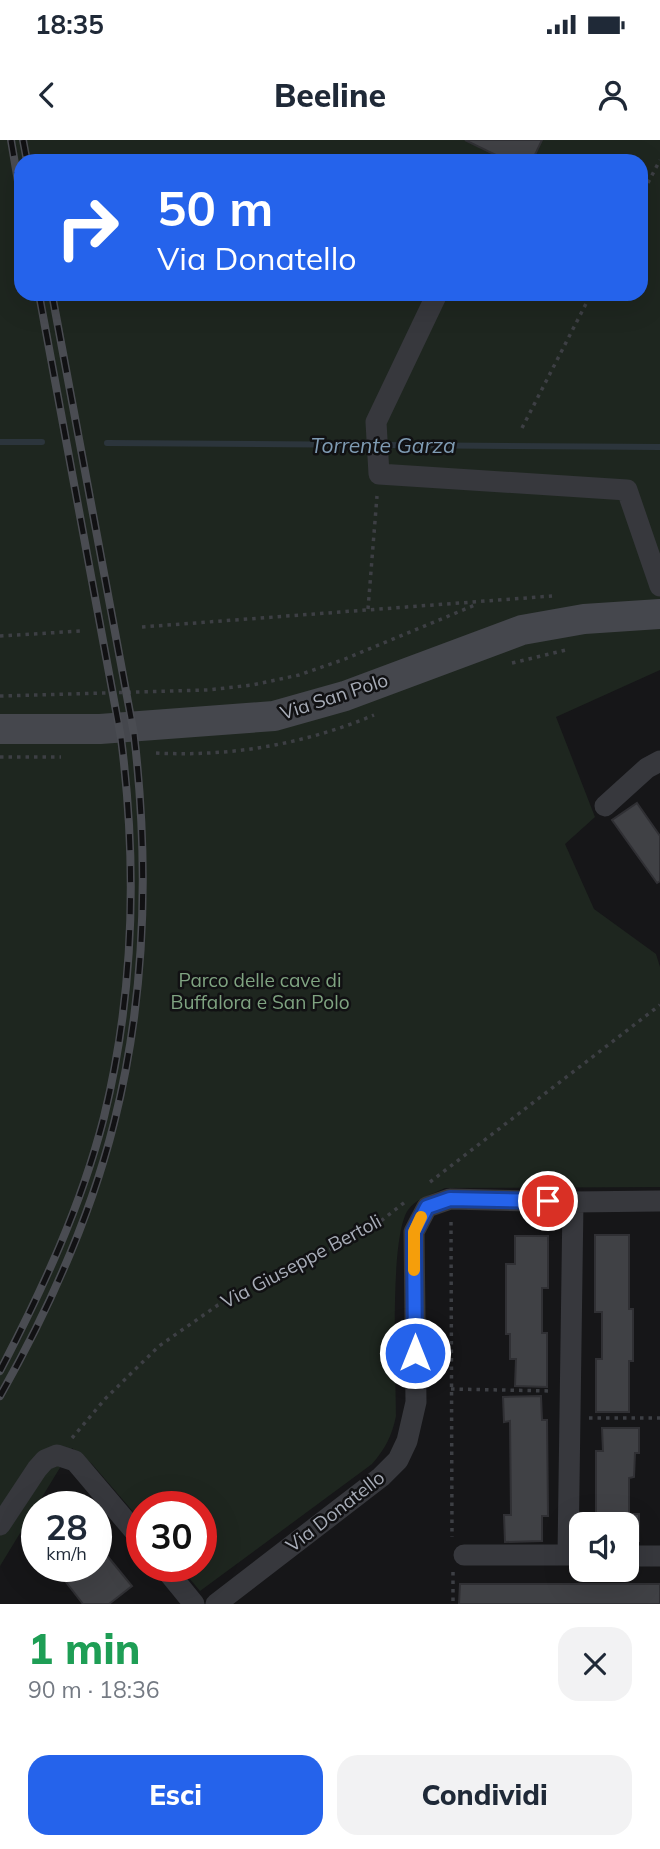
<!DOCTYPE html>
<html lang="it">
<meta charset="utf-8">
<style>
:root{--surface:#fff;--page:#f2f2f3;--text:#1f2937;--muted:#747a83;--accent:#2563eb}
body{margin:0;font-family:Mulish,sans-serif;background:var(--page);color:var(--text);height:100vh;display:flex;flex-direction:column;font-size:26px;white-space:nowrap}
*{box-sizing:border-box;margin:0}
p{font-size:23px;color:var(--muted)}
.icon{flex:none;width:38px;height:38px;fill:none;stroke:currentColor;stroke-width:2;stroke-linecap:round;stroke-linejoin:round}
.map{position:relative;height:1464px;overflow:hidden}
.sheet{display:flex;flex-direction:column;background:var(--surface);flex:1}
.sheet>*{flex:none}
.hud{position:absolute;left:14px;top:14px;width:634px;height:147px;border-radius:21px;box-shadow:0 7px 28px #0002;background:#2563eb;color:#fff;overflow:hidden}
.controls{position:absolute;left:569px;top:1372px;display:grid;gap:14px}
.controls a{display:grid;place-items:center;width:70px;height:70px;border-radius:14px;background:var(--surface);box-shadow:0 7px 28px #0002;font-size:35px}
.speed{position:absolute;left:21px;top:1351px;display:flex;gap:14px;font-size:35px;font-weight:700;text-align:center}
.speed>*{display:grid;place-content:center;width:91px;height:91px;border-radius:50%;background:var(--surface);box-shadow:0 7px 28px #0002;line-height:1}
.speed small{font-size:18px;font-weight:400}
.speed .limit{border:10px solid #d22;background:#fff;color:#111}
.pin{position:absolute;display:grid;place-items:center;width:60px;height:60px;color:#fff;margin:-30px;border:4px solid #fff;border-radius:50%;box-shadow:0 2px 7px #0007}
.me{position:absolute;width:77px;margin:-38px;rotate:0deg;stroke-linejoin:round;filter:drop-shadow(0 0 5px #0008)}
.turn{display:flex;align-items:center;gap:24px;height:147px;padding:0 28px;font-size:32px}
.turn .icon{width:91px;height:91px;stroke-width:2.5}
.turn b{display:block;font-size:49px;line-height:60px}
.round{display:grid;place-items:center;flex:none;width:74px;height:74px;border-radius:21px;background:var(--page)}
.headline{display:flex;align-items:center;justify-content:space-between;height:119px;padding:0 28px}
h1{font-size:42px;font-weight:800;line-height:52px;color:#1e9e55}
.action{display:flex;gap:14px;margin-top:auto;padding:14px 28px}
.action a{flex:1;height:80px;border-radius:21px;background:var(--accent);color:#fff;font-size:28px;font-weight:800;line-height:80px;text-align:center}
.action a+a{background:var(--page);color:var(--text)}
.status{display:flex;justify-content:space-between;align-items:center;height:49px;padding:0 35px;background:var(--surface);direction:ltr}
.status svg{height:19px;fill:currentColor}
header{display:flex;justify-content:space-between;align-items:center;height:91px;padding:0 28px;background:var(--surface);font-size:32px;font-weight:800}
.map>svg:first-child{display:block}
</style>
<div class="status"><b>18:35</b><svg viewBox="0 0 49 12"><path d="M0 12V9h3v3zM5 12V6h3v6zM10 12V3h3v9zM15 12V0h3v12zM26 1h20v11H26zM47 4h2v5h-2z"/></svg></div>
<header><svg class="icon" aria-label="back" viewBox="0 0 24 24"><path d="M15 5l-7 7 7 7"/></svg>Beeline<svg class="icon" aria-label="person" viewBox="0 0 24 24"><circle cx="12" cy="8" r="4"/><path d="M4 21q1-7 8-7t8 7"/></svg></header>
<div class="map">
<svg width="660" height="1464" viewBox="0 0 660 1464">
<rect width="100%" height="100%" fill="#161618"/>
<path fill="#1e261f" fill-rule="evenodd" d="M0,0H660V530L556,577L595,677L565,704L594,769L656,814L660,827V1047L445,1048C433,1054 415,1059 408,1070C389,1098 396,1237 396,1276C392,1296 385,1309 372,1324L200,1451L179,1426H201V1367H142V1382L92,1324L72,1308L0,1426ZM21,21H640V154H21Z"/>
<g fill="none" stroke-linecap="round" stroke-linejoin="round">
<path stroke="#2c353c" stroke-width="6" d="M0,302H42
M107,303L660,307"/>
</g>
<path fill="#404145" stroke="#303034" stroke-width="2" d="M465,0H542L532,21H508Z
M637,663L660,696V741L657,743L612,680Z
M595,1095H629V1169H633V1221H629V1272H596V1219H602V1172H595Z
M515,1096H548V1148H542V1193H547V1247L515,1246L516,1219H510V1194H506V1124H515Z
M541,1256L542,1280H547L548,1376H542V1401L505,1402L504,1375H511L510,1281L504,1282L503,1257Z
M602,1288H639V1313H635L634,1337L629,1338V1374H639V1401H626V1384H603V1377H596V1311H603Z
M100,1407L132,1446L109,1464H83L62,1437L76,1426H96V1410Z
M460,1444H660V1464H459Z"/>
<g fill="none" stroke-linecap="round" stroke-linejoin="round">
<path stroke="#3d3f44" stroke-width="3.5" stroke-dasharray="3.5 5" stroke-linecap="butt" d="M640,58L660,20
M522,288L591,154
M368,469L377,356
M142,487L552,456
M0,496L81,491
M512,523L566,510
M0,556L208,550L252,545L299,535L345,519L475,465
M156,613C231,617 305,604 374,575
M0,617H61
M430,1042L660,865
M451,1082L452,1397
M451,1249L551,1251
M589,1278H660
M72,1298L105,1259L159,1206L218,1165L372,1088L405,1062
M28,1385L37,1388
M453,1432V1464"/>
<path stroke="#37383d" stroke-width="21" d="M437,154L376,282L379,334L627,350L660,446
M605,666L647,628L660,621
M0,1385L37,1329L45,1320L57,1315L75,1321L142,1400
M464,1415H579
M568,1415L573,1062
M626,1416H660
M163,1426L194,1464
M216,1464L381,1337L398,1320L407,1301L416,1262L414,1092L427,1067L450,1059L573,1062L660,1061"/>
<path stroke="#45474d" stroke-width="30" d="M0,589H100L274,576L345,556L522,490L584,479L660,474"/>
<defs>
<path id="rail" d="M11,0L21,59
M23,0L27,21
M0,1231C42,1150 81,1067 104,977C134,854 137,723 121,598L39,154
M0,1256C48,1171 90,1079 114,983C146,856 149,723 134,594L52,154"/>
</defs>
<use href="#rail" stroke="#4a4c52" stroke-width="8"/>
<use href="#rail" stroke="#111113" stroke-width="5" stroke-dasharray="16" stroke-linecap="butt"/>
</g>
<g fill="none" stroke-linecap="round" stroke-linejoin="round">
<defs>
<path id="route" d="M415,1213L414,1092L427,1067L450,1059L548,1061"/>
</defs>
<use href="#route" stroke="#184099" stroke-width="18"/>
<use href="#route" stroke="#2563eb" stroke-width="12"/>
<path stroke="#f59e0b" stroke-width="12" d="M414,1130V1092L421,1077"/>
</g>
<g text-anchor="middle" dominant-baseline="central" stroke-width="5" stroke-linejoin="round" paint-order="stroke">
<g font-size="19" fill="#a8adb8" stroke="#111113">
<text transform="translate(334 556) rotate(-18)">Via San Polo</text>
<text transform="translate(301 1121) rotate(-28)">Via Giuseppe Bertoli</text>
<text transform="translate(335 1371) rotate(-38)">Via Donatello</text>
</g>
<g font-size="19" fill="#7fa381" stroke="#111113">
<text x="260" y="840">Parco delle cave di<tspan x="260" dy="22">Buffalora e San Polo</tspan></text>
</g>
<g font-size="21" font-style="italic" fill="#7f9bb3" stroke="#111113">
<text x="383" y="305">Torrente Garza</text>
</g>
</g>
</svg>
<div class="controls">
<a><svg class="icon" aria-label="sound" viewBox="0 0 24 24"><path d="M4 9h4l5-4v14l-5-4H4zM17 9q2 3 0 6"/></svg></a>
</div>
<div class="speed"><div>28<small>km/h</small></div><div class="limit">30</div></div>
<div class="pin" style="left:548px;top:1061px;background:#d93025"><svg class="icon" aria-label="arrive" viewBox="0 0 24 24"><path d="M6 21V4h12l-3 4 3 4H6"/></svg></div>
<svg class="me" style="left:415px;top:1213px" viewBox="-20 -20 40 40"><circle r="17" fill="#2563eb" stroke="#fff" stroke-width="3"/><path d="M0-11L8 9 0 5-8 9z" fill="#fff"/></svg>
<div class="hud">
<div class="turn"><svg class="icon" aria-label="right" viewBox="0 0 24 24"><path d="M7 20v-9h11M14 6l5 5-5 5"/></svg><div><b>50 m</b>Via Donatello</div></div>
</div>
</div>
<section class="sheet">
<div class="headline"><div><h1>1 min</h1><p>90 m · 18:36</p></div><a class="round"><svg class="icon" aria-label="close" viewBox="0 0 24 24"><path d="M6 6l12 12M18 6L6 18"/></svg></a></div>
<div class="action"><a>Esci</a><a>Condividi</a></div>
</section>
